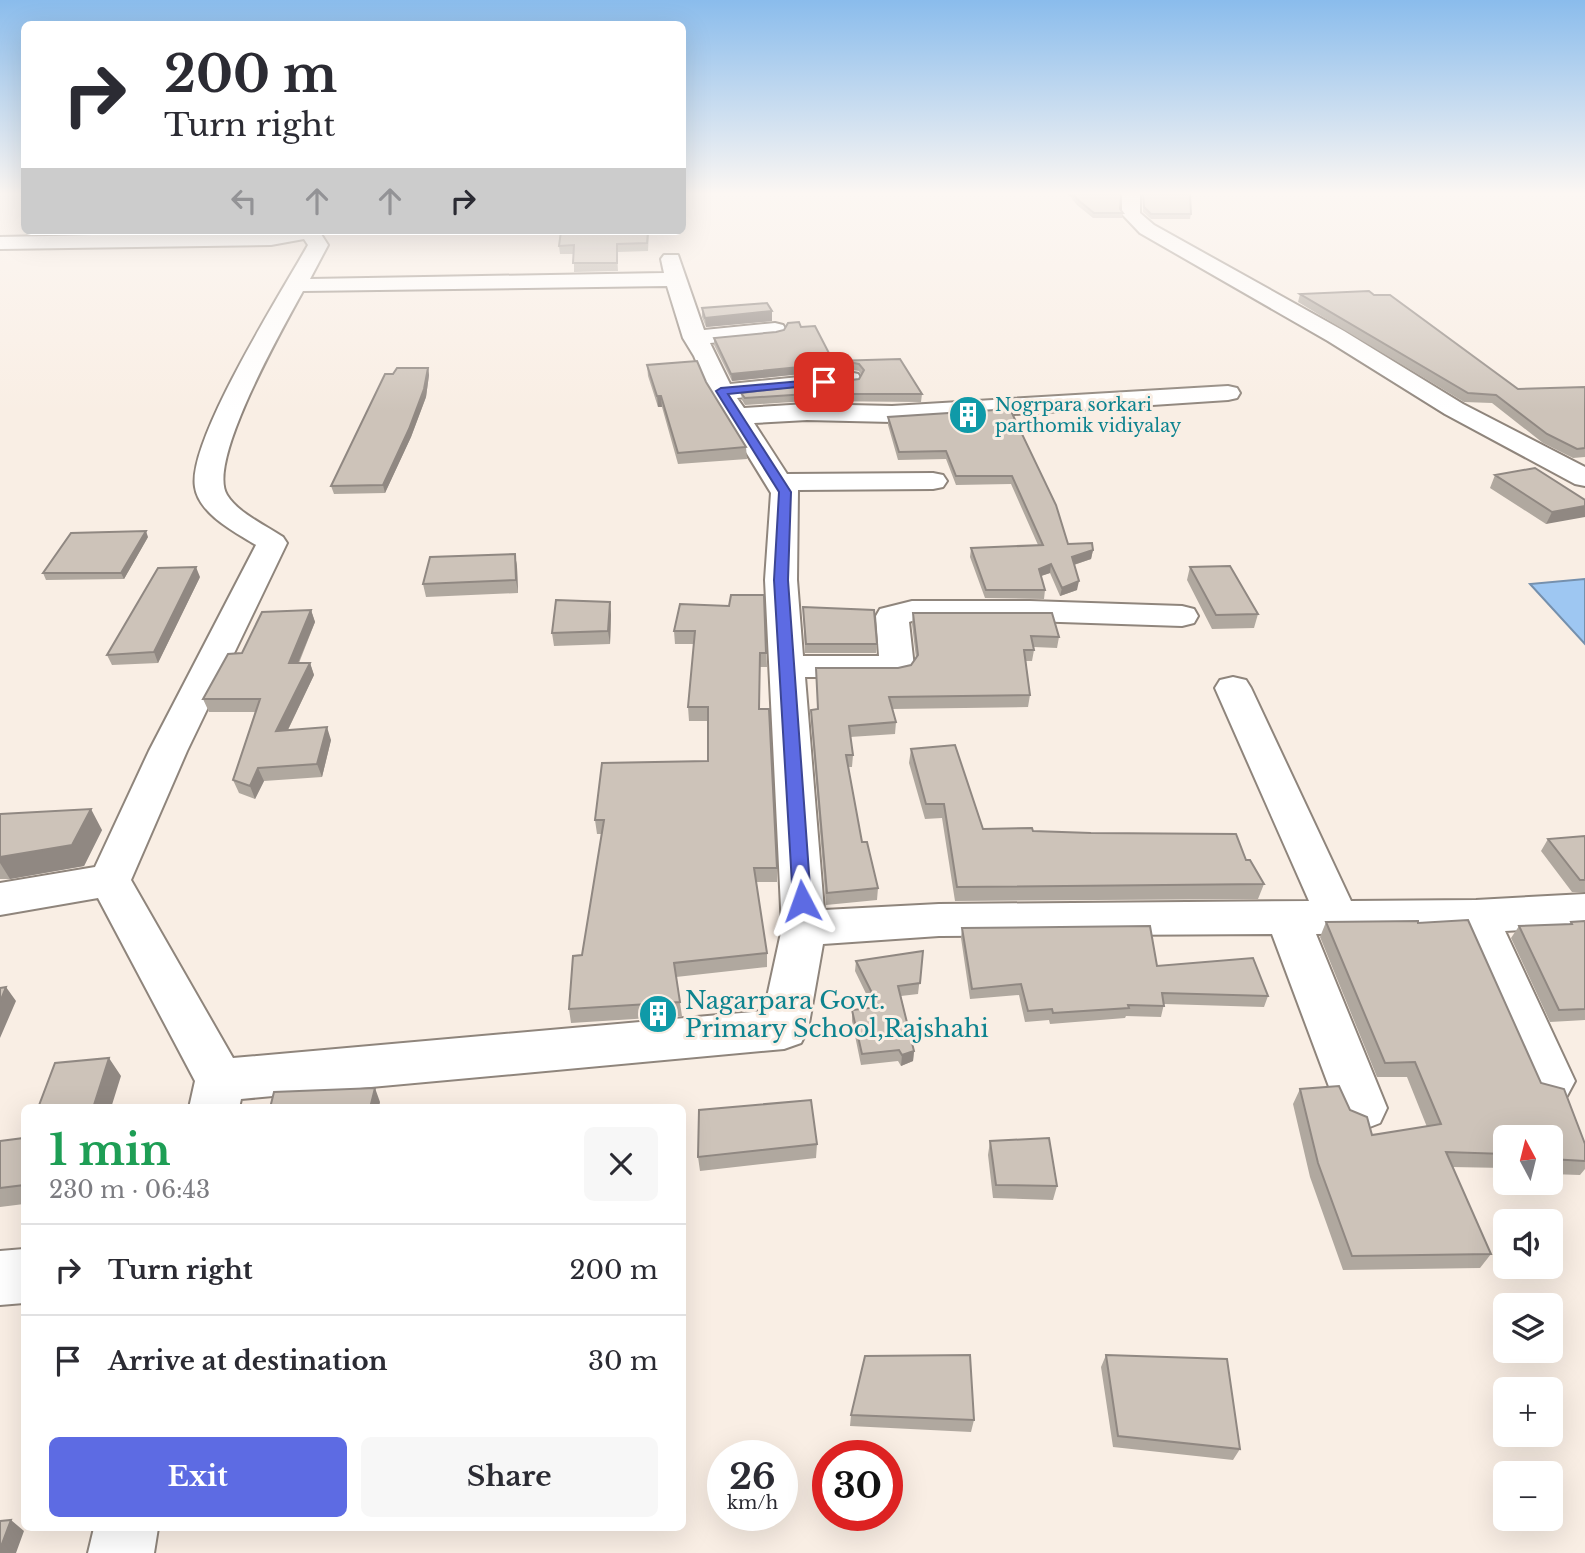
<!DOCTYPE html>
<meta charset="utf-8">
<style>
:root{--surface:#fff;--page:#f7f7f7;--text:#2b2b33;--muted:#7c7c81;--line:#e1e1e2;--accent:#5d6be3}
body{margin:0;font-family:"Libre Baskerville",serif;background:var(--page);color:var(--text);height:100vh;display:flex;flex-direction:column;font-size:26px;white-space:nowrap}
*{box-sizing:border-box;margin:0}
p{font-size:23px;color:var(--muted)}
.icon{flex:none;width:38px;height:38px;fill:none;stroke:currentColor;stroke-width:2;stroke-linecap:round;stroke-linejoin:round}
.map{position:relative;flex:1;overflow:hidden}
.details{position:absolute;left:21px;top:1104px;width:665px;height:427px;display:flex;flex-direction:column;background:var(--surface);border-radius:10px;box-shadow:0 7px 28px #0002}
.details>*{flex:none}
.hud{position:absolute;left:21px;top:21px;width:665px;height:214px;border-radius:10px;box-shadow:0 7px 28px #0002;background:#fff;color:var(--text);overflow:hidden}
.needle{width:46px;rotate:353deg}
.tools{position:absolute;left:1493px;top:1125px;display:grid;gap:14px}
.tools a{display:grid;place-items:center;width:70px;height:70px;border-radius:10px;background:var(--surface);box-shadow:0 7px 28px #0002;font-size:35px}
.speed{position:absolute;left:707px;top:1440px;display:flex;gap:14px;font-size:35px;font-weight:700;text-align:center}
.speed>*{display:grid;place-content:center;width:91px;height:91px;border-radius:50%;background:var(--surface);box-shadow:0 7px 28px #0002;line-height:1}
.speed small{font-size:18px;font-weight:400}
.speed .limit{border:10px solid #d22;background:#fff;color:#111}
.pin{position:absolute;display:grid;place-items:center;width:60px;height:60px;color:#fff;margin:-30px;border-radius:14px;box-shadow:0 4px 10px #0006}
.me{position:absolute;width:77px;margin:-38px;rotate:356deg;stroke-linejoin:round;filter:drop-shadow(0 0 5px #0008)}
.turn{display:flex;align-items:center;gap:24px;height:147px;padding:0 28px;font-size:32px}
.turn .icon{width:91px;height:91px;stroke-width:2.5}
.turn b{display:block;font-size:49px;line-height:60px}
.lanes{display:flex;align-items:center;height:66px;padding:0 28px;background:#0003;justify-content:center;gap:35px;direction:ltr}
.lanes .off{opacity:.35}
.round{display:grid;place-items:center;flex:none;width:74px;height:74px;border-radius:10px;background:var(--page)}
.head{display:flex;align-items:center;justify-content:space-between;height:119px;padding:0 28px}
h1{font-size:42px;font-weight:800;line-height:52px;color:#1e9e55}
.button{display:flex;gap:14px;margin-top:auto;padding:14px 28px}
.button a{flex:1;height:80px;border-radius:10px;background:var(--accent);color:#fff;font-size:28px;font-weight:800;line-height:80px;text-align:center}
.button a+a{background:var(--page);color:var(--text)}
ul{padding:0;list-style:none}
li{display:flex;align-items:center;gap:21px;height:91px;padding:0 28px;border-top:2px solid var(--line)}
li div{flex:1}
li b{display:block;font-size:26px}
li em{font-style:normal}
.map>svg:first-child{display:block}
</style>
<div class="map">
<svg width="1585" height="1553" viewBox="0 0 1585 1553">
<rect width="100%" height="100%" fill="#f9eee4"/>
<path fill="#9ec7f2" stroke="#7590ad" stroke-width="2" d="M1585,579V644L1530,584Z"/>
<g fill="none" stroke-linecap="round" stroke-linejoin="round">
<defs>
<path id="minor" d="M1122,194H1140V213L1154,225L1344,331L1463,404L1585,467V486L1575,484L1445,414L1328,341L1140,233L1122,214Z
M283,231H319L328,245L310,279L664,273L661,259L664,255H678L704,330L775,323L783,325L786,330L783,335L775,337L710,343L730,384L849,372L858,374L861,379L858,384L849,386L737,398L744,408L807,404L892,406L1228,386L1237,388L1240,393L1237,398L1228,400L892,422L807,420L754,423L787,474L933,473L943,475L947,481L943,487L933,489L798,490L797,580L803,656H879L876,616L880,609L912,601H1030L1182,606L1194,609L1198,616L1194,623L1182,626L1030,621H912L909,622L914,667L909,674L897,677H805L824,910L939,904L1309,901L1215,688L1220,680L1233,677L1246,680L1251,688L1351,901L1476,900L1585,894V926L1505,931L1575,1081L1567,1096L1550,1102L1533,1096L1461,932L1316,934L1387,1108L1380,1123L1362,1130L1344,1123L1337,1108L1272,934L939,936L823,944L808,1029L801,1043L784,1049L241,1099L239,1108H189L195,1081L98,898L0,915V883L95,867L149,751L256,545C235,532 199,514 195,487C187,441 283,290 308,245L304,239L271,245L0,249V237ZM667,286L683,338L694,356L709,392L771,493L765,580L782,928L764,1011L233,1058L131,880L187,751L287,543L283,537C265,525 238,513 227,495C206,462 284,326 303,291Z
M24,1249V1303L0,1305V1251Z
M94,1528H158L154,1553H88Z"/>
</defs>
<use href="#minor" stroke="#8f857c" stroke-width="4"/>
<use href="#minor" fill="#fff" fill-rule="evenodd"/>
</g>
<path fill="#b0a89f" d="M1068,194H1121L1120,209L1123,213L1122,218H1093L1077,205Z
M1143,194H1190L1191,214L1190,219H1151L1143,212Z
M561,231H649L648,251L617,252L618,271L574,272V254H560L559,246Z
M1300,294L1518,389L1585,387V457L1573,458L1543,443L1492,403L1464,402L1298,302Z
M702,308L772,311V321L706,327L702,317Z
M801,327L833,361L900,359L922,394L921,402L807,401L745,405L742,400L741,393L859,379L861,375L859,371L849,369L732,381L714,345V338L776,332Z
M647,365L746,447L747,459L678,464L662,407H658L648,376Z
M428,368L429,375L426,397L411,437L385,493L334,494L331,486L393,374Z
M1010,409L1068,544L1093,550L1091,559L1074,565L1077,590L1060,596L1050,573L1041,576L1045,590L1044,599L985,598L970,557L971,548L1038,545L1011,484L956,485L946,459L898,460L888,425V417Z
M1495,475L1585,500L1546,524L1490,488Z
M148,537L124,579L46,580L43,573Z
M515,554L517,567L518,593L426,597L423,584Z
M1190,567L1258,614L1254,628L1212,629L1187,580Z
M200,577L158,663L112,665L107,655Z
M764,595L767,667H760L759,709L777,868V882H756L767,953V967L676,977L682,1016L571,1023L569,1009L582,955L602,834H597L595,820L708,761V721H689L688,707L694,644H675L674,631L729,606Z
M610,602L611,615L610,644L554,646L552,633Z
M803,607L877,644L876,653H805Z
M311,610L315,622L299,663H310L314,675L288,730L331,740L322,777L264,781L255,799L239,793L233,780L255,712H209L203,699L242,653Z
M913,613L1059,637L1057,648L1034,647V650L1032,661H1026L1030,695L1028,707L892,709L896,722L895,734L850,737L853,755L852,767H848L862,842L878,888L877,900L826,905L811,721V710L818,709L816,668H898L911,665L916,658L912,624Z
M911,749L983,829L1033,831L1246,860L1264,884L1258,899L955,901L942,818L925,819L909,763Z
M0,814L102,830L84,866L10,879H0Z
M1585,836V892H1572L1541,851L1548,839Z
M1585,921V1020L1550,1022L1511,938L1519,926L1569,924L1571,922Z
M1326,922L1418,923L1541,1083L1585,1144V1169L1580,1175L1550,1174V1138H1505V1168L1452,1167L1491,1254L1480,1268L1343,1270L1310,1177L1293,1104L1300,1089L1350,1110L1372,1135L1427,1127L1407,1077H1377L1320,937Z
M962,928L1157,966L1268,996L1264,1007L1164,1004L1161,1017L1126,1016L1125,1018L1050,1024L1049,1020L1025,1022L1019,995L970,999L961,938Z
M923,951L918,994L901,996L914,1051L913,1061L901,1066L898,1061L861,1065L852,1021V1010L873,1008L855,971L856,961Z
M24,1138V1204L0,1207V1141Z
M990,1141L1057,1186L1053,1200L993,1198L988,1155Z
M817,1144L816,1158L700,1171L698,1157Z
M1106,1355L1240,1449L1233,1460L1113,1447L1101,1367Z
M851,1415L974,1420L971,1432L850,1426Z"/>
<path fill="#908882" d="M772,311V321L706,327L705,318Z
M849,362V369L732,381L731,374Z
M428,368L429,375L426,397L411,437L385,493L383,485Z
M657,396H661L662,407H658Z
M1585,506V517L1546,524L1552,512Z
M146,531L148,537L124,579L121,573Z
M1093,550L1091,559L1070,566L1072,557Z
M515,554L517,567L518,593L516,580Z
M1051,564L1050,573L1038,577L1039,569Z
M196,567L200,577L158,663L154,652Z
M1079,581L1077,590L1060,596L1062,588Z
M610,602L611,615L610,644L608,631Z
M311,610L315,622L293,675L289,663Z
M310,663L314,675L281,744L276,731Z
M327,727L331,740L322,777L317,764Z
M258,768L264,781L255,799L250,786Z
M91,809L102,830L84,866L10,879L0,863V857Z
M6,987L16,1001L0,1038V1002Z
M914,1051L913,1061L901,1066L902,1055Z
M109,1058L121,1076L111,1108H93Z
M375,1088L380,1102L379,1108H370Z
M11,1520L24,1531L16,1553H0V1549Z"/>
<path fill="#cdc3b9" stroke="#908882" stroke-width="2" d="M1073,194H1121L1120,209L1123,213H1094L1078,200Z
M1143,194H1190L1191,214H1151L1144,207Z
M561,231H648L647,243L617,244V263H573L574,245L559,246Z
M1369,291L1374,295H1390L1518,389L1585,387V448L1577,449L1547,434L1496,395L1468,393L1300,294Z
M767,303L772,311L705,318L702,308Z
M799,322L801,327L815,326L833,361L900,359L922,394H807L745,398L741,393L859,379L864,370L859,364L849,362L731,374L714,338L776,332L784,330L788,323Z
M697,361L706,382L746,447L678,453L661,396H657L647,365Z
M397,368H428L424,389L409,429L383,485L331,486L385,374H393Z
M1010,409L1056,505L1068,544L1092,543L1093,550L1072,557L1079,581L1062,588L1051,564L1039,569L1045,590H986L971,548L1043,545L1012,476H956L946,451L899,452L888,417Z
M1535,468L1585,500V506L1552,512L1495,475Z
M146,531L121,573H43L71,533Z
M515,554L516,580L423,584L430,557Z
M1230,566L1258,614L1216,615L1190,567Z
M196,567L154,652L107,655L158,568Z
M731,595H764L766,653H760L759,709H769L777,868H754L767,953L674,963L680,1002L569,1009L573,956L582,955L604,820H595L602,763L708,761V707H688L695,631H674L680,604L729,606Z
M556,600L610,602L608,631L552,633Z
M803,607L874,610L877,644H806Z
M311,610L289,663H310L276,731L327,727L317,764L258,768L250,786L233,780L260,699H203L228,654L242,653L262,612Z
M913,613H1052L1059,637L1031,636L1034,650H1024L1030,695L889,697L896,722L849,726L853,755H846L862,842H867L878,888L827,893L811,710L818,709L816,668H898L911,665L918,655Z
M955,745L983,829L1032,828L1033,831L1091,833L1236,834L1246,860H1250L1264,884L957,887L944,804H926L911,749Z
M91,809L72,845L0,857V814Z
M1585,836V880H1580L1548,839Z
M1468,920L1541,1083L1564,1089L1585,1144V1161L1550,1159V1138H1505V1154L1446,1152L1491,1254L1352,1256L1318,1163L1300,1089L1339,1086L1350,1110L1367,1117L1372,1135L1441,1124L1415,1062L1385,1063L1326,922L1418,921V923Z
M1585,921V1009L1559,1010L1519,926L1572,924L1571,922Z
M1150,926L1157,966L1253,958L1268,996L1162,993L1164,1006L1128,1005L1129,1008L1053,1013L1052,1009L1028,1011L1021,984L972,989L962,928Z
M923,951L920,983L898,986L914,1051L902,1055L899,1050L862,1054L852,1010L879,1007L856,961Z
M6,987L0,1002V988Z
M109,1058L93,1108H38L55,1063Z
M375,1088L370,1108H270L274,1092Z
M811,1100L817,1144L698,1157L699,1110Z
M24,1138V1185L0,1188V1141Z
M1049,1138L1057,1186L996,1185L990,1141Z
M970,1355L974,1420L851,1415L865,1356Z
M1106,1355L1227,1359L1240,1449L1118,1436Z
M11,1520L0,1549V1521Z"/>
<linearGradient id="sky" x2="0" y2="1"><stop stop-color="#8abcec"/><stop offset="0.47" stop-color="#fcf7f3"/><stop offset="1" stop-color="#fcf7f3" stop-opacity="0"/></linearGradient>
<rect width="1585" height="412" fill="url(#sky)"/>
<path fill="#5d6be3" stroke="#3c4694" stroke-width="2" d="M824,379L829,382L827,384L728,394L791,492L788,580L811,901L808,906H796L793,901L774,580L779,492L716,391L721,388Z"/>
<defs>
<symbol id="building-disc" viewBox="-11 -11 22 22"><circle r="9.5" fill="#0f9aa8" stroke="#f9eee4"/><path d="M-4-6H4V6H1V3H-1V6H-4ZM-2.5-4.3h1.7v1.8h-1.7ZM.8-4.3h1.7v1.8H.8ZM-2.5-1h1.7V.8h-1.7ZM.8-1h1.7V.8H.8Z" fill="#fff"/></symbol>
</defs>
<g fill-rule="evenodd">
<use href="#building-disc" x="946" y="393" width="44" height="44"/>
<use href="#building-disc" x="636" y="992" width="44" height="44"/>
</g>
<g text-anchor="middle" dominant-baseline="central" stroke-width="6" stroke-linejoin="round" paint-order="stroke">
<g font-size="18" fill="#0d838f" stroke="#f9eee4" text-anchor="start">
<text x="995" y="405">Nogrpara sorkari<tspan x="995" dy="21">parthomik vidiyalay</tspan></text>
</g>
<g font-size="24" fill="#0d838f" stroke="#f9eee4" text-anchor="start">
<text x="685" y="1000">Nagarpara Govt.<tspan x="685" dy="28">Primary School,Rajshahi</tspan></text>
</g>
</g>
</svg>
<div class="tools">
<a><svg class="needle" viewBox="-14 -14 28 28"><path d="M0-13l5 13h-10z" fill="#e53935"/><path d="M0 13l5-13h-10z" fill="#7c7c81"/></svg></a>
<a><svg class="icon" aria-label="sound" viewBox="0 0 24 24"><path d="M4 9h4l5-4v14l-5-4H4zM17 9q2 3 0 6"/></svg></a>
<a><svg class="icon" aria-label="layers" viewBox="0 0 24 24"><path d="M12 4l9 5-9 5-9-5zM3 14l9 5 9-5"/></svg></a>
<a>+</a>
<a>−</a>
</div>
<div class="speed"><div>26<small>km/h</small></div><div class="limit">30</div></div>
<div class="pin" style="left:824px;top:382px;background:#d93025"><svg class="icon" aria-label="arrive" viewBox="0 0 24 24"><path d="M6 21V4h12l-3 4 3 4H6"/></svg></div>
<svg class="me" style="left:802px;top:901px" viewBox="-20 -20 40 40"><path d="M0-17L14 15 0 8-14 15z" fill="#5d6be3" stroke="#fff" stroke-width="4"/></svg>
<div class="hud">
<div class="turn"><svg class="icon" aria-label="right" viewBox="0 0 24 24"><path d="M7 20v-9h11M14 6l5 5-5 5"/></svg><div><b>200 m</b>Turn right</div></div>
<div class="lanes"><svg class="icon off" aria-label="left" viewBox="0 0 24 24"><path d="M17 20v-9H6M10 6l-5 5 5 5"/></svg><svg class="icon off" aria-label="ahead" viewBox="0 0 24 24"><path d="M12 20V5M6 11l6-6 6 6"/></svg><svg class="icon off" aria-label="ahead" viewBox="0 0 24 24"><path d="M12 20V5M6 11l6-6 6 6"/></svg><svg class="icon" aria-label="right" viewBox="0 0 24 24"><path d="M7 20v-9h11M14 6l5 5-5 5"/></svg></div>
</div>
<section class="details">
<div class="head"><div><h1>1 min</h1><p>230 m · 06:43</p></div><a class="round"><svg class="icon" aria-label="close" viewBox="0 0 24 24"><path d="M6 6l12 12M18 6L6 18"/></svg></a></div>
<ul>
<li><svg class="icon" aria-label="right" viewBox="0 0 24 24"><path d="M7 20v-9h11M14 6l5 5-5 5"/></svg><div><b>Turn right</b></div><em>200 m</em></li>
<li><svg class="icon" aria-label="arrive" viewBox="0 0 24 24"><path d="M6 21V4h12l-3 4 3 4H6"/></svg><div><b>Arrive at destination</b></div><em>30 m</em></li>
</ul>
<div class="button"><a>Exit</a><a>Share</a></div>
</section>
</div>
